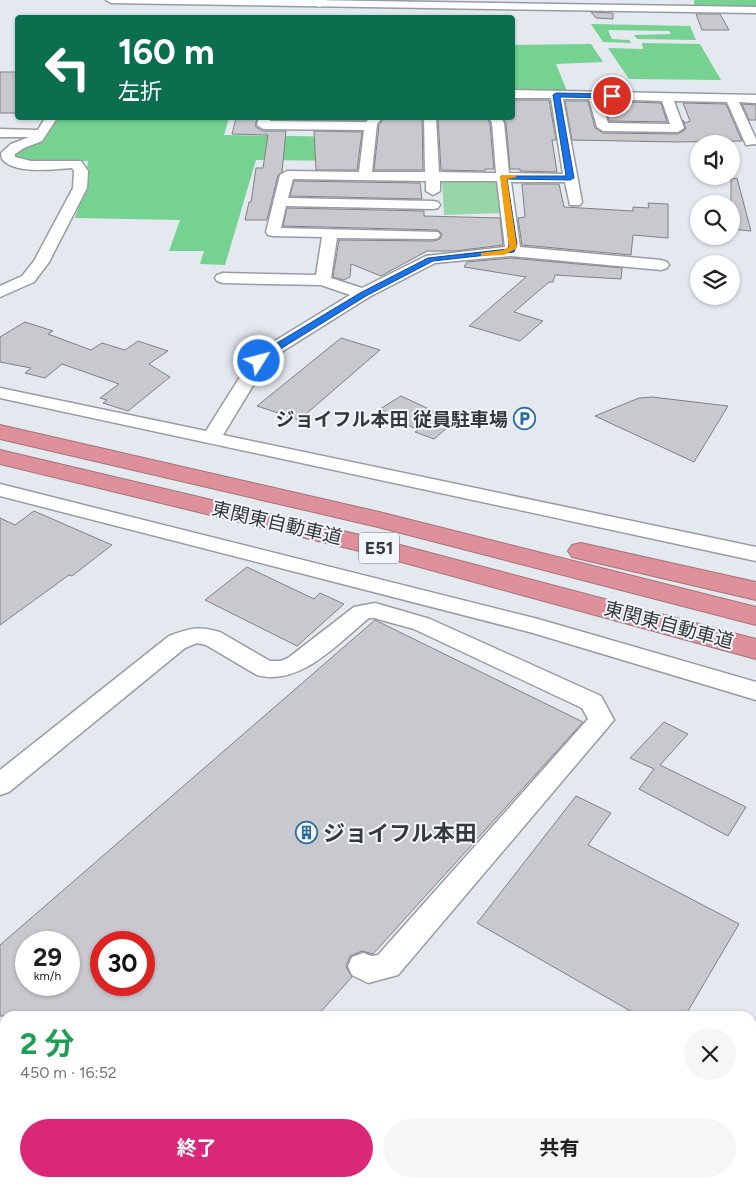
<!DOCTYPE html>
<html lang="ja">
<meta charset="utf-8">
<style>
:root{--surface:#fff;--page:#f6f6f6;--text:#202124;--muted:#757577;--accent:#db2777}
body{margin:0;font-family:Figtree,"Noto Sans JP",sans-serif;background:var(--page);color:var(--text);height:100vh;display:flex;flex-direction:column;font-size:19px;white-space:nowrap}
*{box-sizing:border-box;margin:0}
p{font-size:16px;color:var(--muted)}
.icon{flex:none;width:28px;height:28px;fill:none;stroke:currentColor;stroke-width:2;stroke-linecap:round;stroke-linejoin:round}
.map{position:relative;flex:1;overflow:hidden}
.drawer{position:absolute;left:0px;top:1011px;width:756px;height:176px;display:flex;flex-direction:column;background:var(--surface);border-radius:15px 15px 0 0;box-shadow:0 1px 4px #0004}
.drawer>*{flex:none}
.hud{position:absolute;left:15px;top:15px;width:500px;height:105px;border-radius:5px;box-shadow:0 1px 4px #0004;background:#0b6e4f;color:#fff;overflow:hidden}
.fabs{position:absolute;left:690px;top:135px;display:grid;gap:10px}
.fabs a{display:grid;place-items:center;width:50px;height:50px;border-radius:50%;background:var(--surface);box-shadow:0 1px 4px #0004;font-size:25px}
.speed{position:absolute;left:15px;top:931px;display:flex;gap:10px;font-size:25px;font-weight:700;text-align:center}
.speed>*{display:grid;place-content:center;width:65px;height:65px;border-radius:50%;background:var(--surface);box-shadow:0 1px 4px #0004;line-height:1}
.speed small{font-size:12px;font-weight:400}
.speed .limit{border:8px solid #d22;background:#fff;color:#111}
.pin{position:absolute;display:grid;place-items:center;width:42px;height:42px;color:#fff;margin:-21px;border:2px solid #fff;border-radius:50%;box-shadow:0 1px 5px #0007}
.me{position:absolute;width:55px;margin:-28px;rotate:54deg;stroke-linejoin:round;filter:drop-shadow(0 0 4px #0008)}
.turn{display:flex;align-items:center;gap:18px;height:105px;padding:0 20px;font-size:22px}
.turn .icon{width:65px;height:65px;stroke-width:2.5}
.turn b{display:block;font-size:35px;line-height:42px}
.round{display:grid;place-items:center;flex:none;width:52px;height:52px;border-radius:26px;background:var(--page)}
.head{display:flex;align-items:center;justify-content:space-between;height:85px;padding:0 20px}
h1{font-size:30px;font-weight:700;line-height:38px;color:#1e9e55}
.primary-button{display:flex;gap:10px;margin-top:auto;padding:10px 20px}
.primary-button a{flex:1;height:58px;border-radius:30px;background:var(--accent);color:#fff;font-size:20px;font-weight:700;line-height:58px;text-align:center}
.primary-button a+a{background:var(--page);color:var(--text)}
.map>svg:first-child{display:block}
</style>
<div class="map">
<svg width="756" height="1187" viewBox="0 0 756 1187">
<rect width="100%" height="100%" fill="#e4e9ef"/>
<path fill="#98d6a8" d="M497,179L503,213L444,215L442,180Z"/>
<path fill="#75d291" d="M694,0H756V8H694Z
M591,24L690,26L696,40L637,39L634,35L671,34L669,31L608,30L612,39L629,40L631,43L603,42Z
M642,43L700,44L721,80L629,79L608,48L643,49Z
M591,44L603,62L556,64L567,91H513L512,45Z
M54,118H229L224,135L356,137L353,161L256,160L225,265L200,264L204,251H169L180,220L75,218L84,190L88,161L39,162L13,157L14,150L41,138Z"/>
<path fill="#c9c8cf" stroke="#818087" fill-rule="evenodd" d="M591,12L613,13V19L596,18Z
M696,14H720L729,30H702Z
M0,72H18V113H0Z
M512,100H549L556,140H552L557,172L520,171V169H510L506,123L503,118H512Z
M565,101H588L595,128L603,133L678,134L686,129L683,120L685,123L690,121L683,103L726,104L742,141L677,142L572,140Z
M604,101L661,103L667,122L609,121Z
M742,104L756,105V120H749Z
M236,118H257L255,126L262,131H286L282,172L278,175L267,220H245L249,202H251L256,168H263L268,135L232,134Z
M313,118H368L365,120H313Z
M384,118H422L423,170H374L379,125Z
M438,118H487L490,124L494,169H485V171L441,170Z
M314,131L362,132L357,170H316Z
M737,178L751,231L731,229V179Z
M294,181L420,183L422,199L290,196Z
M522,184H559L564,207L633,211V207L649,208L648,203L668,204V238L633,235L631,255L522,245L518,218L525,217Z
M287,208L424,211V216L500,218L503,245L455,251H427L381,276L351,264L350,277L344,280L333,277L339,240L433,241L440,239L442,234L438,230L283,226Z
M511,258L622,268L621,279L555,275L553,282H549L514,312L543,321L520,341L469,326L526,277L464,267L467,262Z
M25,322L53,331L48,334L91,350L102,343L125,350L138,341L168,351L149,364L170,377L128,411L103,403L107,400L100,398L119,384L62,364L45,378L25,373L31,368L0,362V337Z
M341,338L380,350L299,420L257,406Z
M401,396L455,421L434,439L415,432L418,430L386,414L388,413L380,409Z
M652,397L728,406L694,462L595,416L639,398Z
M34,511L112,545L72,576L69,575L0,625V518L15,525Z
M247,567L314,599L320,593L344,604L297,646L205,600Z
M375,620L583,722L373,954L362,951L350,956L346,967L352,977L317,1016H0V945ZM26,942H69V985H26ZM101,942H144V985H101Z
M664,722L688,734L660,765L746,807L728,836L639,789L654,769L630,758Z
M576,796L611,813L588,845L739,924L685,1016H639L477,923Z"/>
<g fill="none" stroke-linecap="round" stroke-linejoin="round">
<defs>
<path id="street" d="M106,0H307L756,7V13L111,3Z
M512,90L756,95V103L739,102L756,139V144L746,145L727,102L674,101L684,128L678,132L603,131L597,127L589,99H563L582,202L580,205H570L565,182H511L520,247L661,260L667,262L669,265L667,268L661,270L511,256L435,263L369,297L272,358L266,364L223,435L756,547V561L0,398V388L206,431L250,361L260,350L350,295L321,285L223,283L217,281L215,278L217,275L223,273L316,275L322,237L273,236L268,235L266,232L280,175L287,171L359,172L364,130L263,129L257,125L259,118H271L270,121L366,122L370,118H382L377,124L372,172H425L424,118H436L439,172L496,173L492,123L489,118H501L504,123L509,173L563,174L551,98H512ZM601,99L662,101L670,124L608,123ZM293,179L426,181V191L433,195L440,191V181H497L505,247L426,256L362,288L331,278L337,238L433,239L438,238L440,235L438,232L281,228L286,206L433,209L438,208L440,205L438,202L433,201L288,198Z
M45,118H57L42,141L24,148L15,154V157L31,161H81L88,171L87,188L49,262L34,282L0,297V286L22,276L34,261L73,188L74,171L72,168C54,169 15,175 2,159L1,153L11,144L29,137H0V129L38,130Z
M0,484L538,619L756,682V700L533,633L0,496Z
M375,603L430,619L601,696L614,720L398,975L368,983L352,975L348,966L352,957L363,953L372,956L378,955L588,719L582,708L414,629L374,618H369C338,643 300,687 257,675L206,645L197,643L185,648L9,792L0,795V770L169,636C191,628 197,626 220,632L270,661H281L288,658L354,607Z"/>
<path id="secondary" d="M315,0H327L323,6L319,7L313,3Z
M0,1120L5,1122V1164L0,1162Z
M36,1182H82L84,1187H38Z"/>
<path id="highway" d="M0,425L379,512L756,607V625L378,527L0,439Z
M0,450L381,540L756,639V659L376,555L0,464Z
M581,543L756,582V600L572,557L568,551L572,545Z"/>
</defs>
<use href="#street" stroke="#989ca2" stroke-width="3"/>
<use href="#secondary" stroke="#989ca2" stroke-width="2"/>
<use href="#highway" stroke="#a37279" stroke-width="2"/>
<use href="#street" fill="#fff" fill-rule="evenodd"/>
<use href="#secondary" fill="#fff" fill-rule="evenodd"/>
<use href="#highway" fill="#de919b" fill-rule="evenodd"/>
</g>
<path fill="#1a73e8" stroke="#114b97" d="M556,93L612,94L615,96L612,98L560,97L574,178L570,180L507,179L517,244L514,252L433,261L366,296L269,356L262,363H256L254,361L262,352L360,293L428,258L508,249L509,244L501,176H566L553,95Z"/>
<path fill="#f59e0b" d="M503,175H514L517,177L507,179L517,248L504,255L481,256V253L503,250L509,247L500,177Z"/>
<defs>
<symbol id="parking-ring" viewBox="-11 -11 22 22"><circle r="9.5" fill="#f1f6fc" stroke="#2b6ba1" stroke-width="1.5"/><path d="M-3.5-5.5H1a3.5 3.5 0 0 1 0 7H-1V5.5H-3.5ZM-1-3.4V-.6H.8a1.4 1.4 0 0 0 0-2.8Z" fill="#2b6ba1"/></symbol>
<symbol id="building-ring" viewBox="-11 -11 22 22"><circle r="9.5" fill="#f1f6fc" stroke="#2b6ba1" stroke-width="1.5"/><path d="M-4-6H4V6H1V3H-1V6H-4ZM-2.5-4.3h1.7v1.8h-1.7ZM.8-4.3h1.7v1.8H.8ZM-2.5-1h1.7V.8h-1.7ZM.8-1h1.7V.8H.8Z" fill="#2b6ba1"/></symbol>
</defs>
<g fill-rule="evenodd">
<use href="#parking-ring" x="512" y="406" width="25" height="25"/>
<use href="#building-ring" x="294" y="820" width="25" height="25"/>
</g>
<g text-anchor="middle" dominant-baseline="central" stroke-width="4" stroke-linejoin="round" paint-order="stroke">
<rect fill="#f1f6fc" stroke="#6e7174" stroke-width="1" x="359" y="532.5" width="40" height="31" rx="4"/>
<g font-size="18" font-weight="bold" fill="#36383a">
<text x="379" y="548">E51</text>
</g>
<g font-size="19" font-weight="bold" fill="#36383a" stroke="#f1f6fc" text-anchor="end">
<text x="508" y="419">ジョイフル本田 従員駐車場</text>
</g>
<g font-size="19" fill="#36383a" stroke="#f1f6fc">
<text transform="translate(277 523) rotate(13)">東関東自動車道</text>
<text transform="translate(669 625) rotate(15)">東関東自動車道</text>
</g>
<g font-size="22" font-weight="bold" fill="#36383a" stroke="#f1f6fc" text-anchor="start">
<text x="323" y="833">ジョイフル本田</text>
</g>
</g>
</svg>
<div class="fabs">
<a><svg class="icon" aria-label="sound" viewBox="0 0 24 24"><path d="M4 9h4l5-4v14l-5-4H4zM17 9q2 3 0 6"/></svg></a>
<a><svg class="icon" aria-label="search" viewBox="0 0 24 24"><circle cx="10" cy="10" r="6"/><path d="M15 15l6 6"/></svg></a>
<a><svg class="icon" aria-label="layers" viewBox="0 0 24 24"><path d="M12 4l9 5-9 5-9-5zM3 14l9 5 9-5"/></svg></a>
</div>
<div class="speed"><div>29<small>km/h</small></div><div class="limit">30</div></div>
<div class="pin" style="left:612px;top:96px;background:#d93025"><svg class="icon" aria-label="arrive" viewBox="0 0 24 24"><path d="M6 21V4h12l-3 4 3 4H6"/></svg></div>
<svg class="me" style="left:259px;top:361px" viewBox="-20 -20 40 40"><circle r="17" fill="#1a73e8" stroke="#fff" stroke-width="3"/><path d="M0-11L8 9 0 5-8 9z" fill="#fff"/></svg>
<div class="hud">
<div class="turn"><svg class="icon" aria-label="left" viewBox="0 0 24 24"><path d="M17 20v-9H6M10 6l-5 5 5 5"/></svg><div><b>160 m</b>左折</div></div>
</div>
<section class="drawer">
<div class="head"><div><h1>2 分</h1><p>450 m · 16:52</p></div><a class="round"><svg class="icon" aria-label="close" viewBox="0 0 24 24"><path d="M6 6l12 12M18 6L6 18"/></svg></a></div>
<div class="primary-button"><a>終了</a><a>共有</a></div>
</section>
</div>
